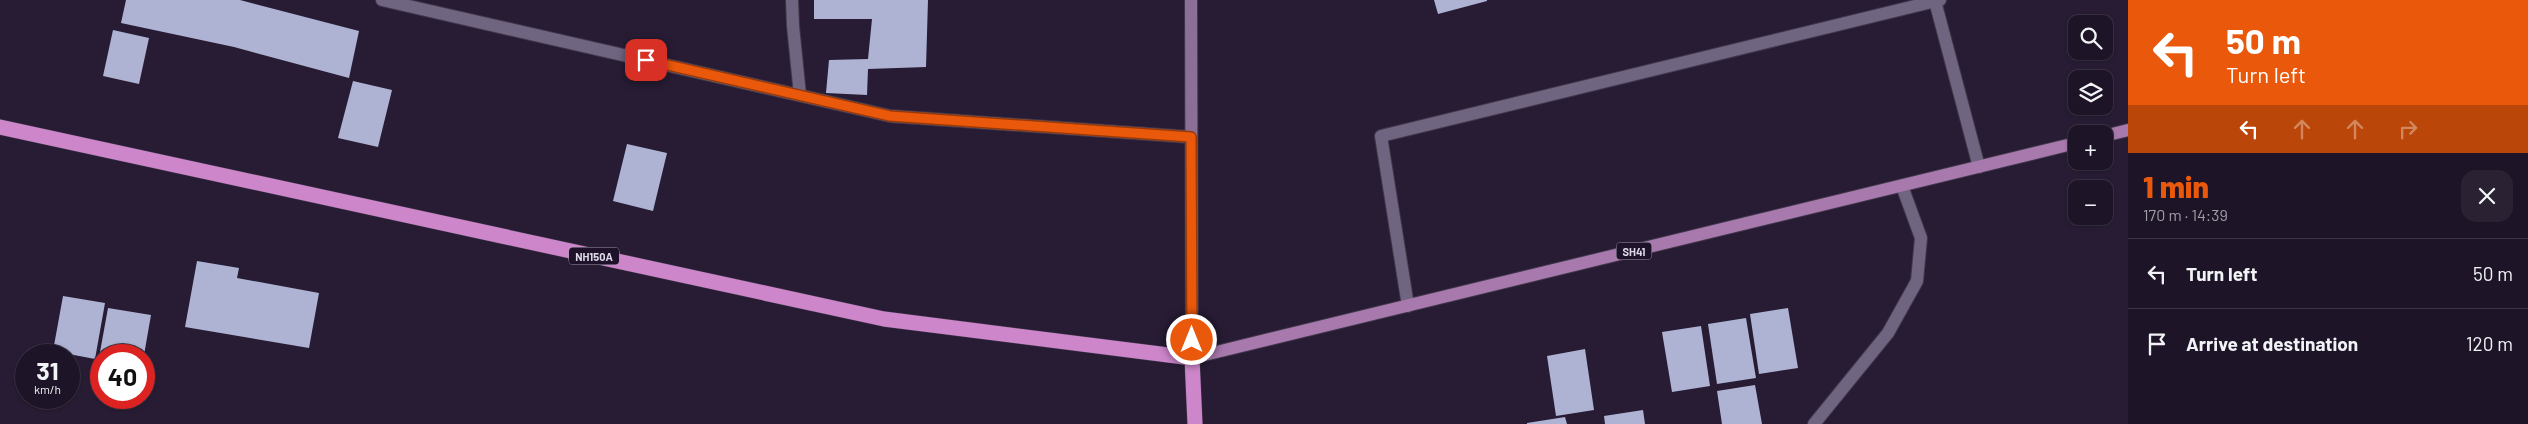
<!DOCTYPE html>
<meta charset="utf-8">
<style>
:root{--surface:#1d1527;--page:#2a2233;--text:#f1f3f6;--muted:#a09fa7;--line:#3b3444;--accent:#ea580c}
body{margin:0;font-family:Barlow,sans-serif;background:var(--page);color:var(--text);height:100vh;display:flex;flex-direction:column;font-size:19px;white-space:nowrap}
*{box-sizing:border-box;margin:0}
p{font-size:16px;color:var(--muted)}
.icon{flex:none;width:28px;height:28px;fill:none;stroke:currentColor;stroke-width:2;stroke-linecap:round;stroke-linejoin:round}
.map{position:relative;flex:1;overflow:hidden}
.panel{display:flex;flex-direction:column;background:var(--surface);width:400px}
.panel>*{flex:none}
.top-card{background:#ea580c;color:#fff;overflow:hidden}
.tools{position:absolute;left:2068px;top:15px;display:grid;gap:10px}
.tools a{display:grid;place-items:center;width:45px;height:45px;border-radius:10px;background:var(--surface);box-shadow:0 1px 4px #0004,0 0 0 1px var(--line);font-size:25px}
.speed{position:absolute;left:15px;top:344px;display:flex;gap:10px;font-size:25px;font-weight:700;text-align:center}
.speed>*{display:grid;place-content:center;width:65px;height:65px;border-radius:50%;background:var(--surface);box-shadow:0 1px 4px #0004,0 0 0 1px var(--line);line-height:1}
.speed small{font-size:12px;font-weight:400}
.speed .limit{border:8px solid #d22;background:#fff;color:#111}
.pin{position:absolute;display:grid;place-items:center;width:42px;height:42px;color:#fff;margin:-21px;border-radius:10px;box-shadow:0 2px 8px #0006}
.me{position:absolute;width:55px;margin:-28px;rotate:0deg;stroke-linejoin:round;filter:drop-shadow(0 0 4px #0008)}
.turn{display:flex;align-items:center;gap:18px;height:105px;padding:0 15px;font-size:22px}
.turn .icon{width:65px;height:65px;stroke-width:2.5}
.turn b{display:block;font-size:35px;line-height:42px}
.lanes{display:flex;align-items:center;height:48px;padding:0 15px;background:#0003;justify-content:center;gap:25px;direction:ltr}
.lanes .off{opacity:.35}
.round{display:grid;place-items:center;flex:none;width:52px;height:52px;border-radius:15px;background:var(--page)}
.headline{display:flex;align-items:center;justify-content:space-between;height:85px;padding:0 15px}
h1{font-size:30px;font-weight:800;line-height:38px;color:var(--accent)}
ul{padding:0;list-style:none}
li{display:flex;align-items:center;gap:15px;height:70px;padding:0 15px;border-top:1px solid var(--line)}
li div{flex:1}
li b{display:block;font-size:19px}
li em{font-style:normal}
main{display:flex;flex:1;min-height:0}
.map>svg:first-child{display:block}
</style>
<main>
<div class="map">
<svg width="2128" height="424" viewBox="0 0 2128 424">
<rect width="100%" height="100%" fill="#271c34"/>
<path fill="#aeb3d4" d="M126,0H240L359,31L349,78L234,47L121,23Z
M814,0H928L926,67L868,69L867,95L826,93L829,60L868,59L872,19H814Z
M1434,0H1487V1L1438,14Z
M113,30L149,38L139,84L103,76Z
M353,81L392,90L378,147L338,138Z
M627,144L667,153L653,211L613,201Z
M197,261L239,268L237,278L319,293L309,348L185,327Z
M63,296L105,303L95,359L53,351Z
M108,308L151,315L144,355H101V364L98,363Z
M1788,308L1798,368L1759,374L1750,314Z
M1746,318L1756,378L1717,384L1708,324Z
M1701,326L1710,386L1672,392L1662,332Z
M1585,349L1594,410L1556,416L1547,356Z
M1755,385L1762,424H1722L1717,391Z
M1643,410L1645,424H1605L1604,416Z
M1565,417L1567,424H1527V423Z"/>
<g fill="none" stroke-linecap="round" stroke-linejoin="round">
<defs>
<path id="street" d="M382,0L890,116L1191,137
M792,0L793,26L800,95
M1935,1L1979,167
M1408,306L1381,136L1940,0
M1814,424L1888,333L1917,281L1921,238L1902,186"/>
<path id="secondary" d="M1191,0L1192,358"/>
<path id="primary" d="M2104,136L2128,130
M1192,358L2076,143"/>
<path id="highway" d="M0,127L884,319L1192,358L1195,424"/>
</defs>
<use href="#street" stroke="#41384c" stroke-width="14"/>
<use href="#secondary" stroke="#41384c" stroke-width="14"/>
<use href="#primary" stroke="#41384c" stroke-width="14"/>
<use href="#highway" stroke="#41384c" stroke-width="16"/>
<use href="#street" stroke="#706581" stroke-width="12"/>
<use href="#secondary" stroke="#8c6f97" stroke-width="12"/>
<use href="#primary" stroke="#a879ad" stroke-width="12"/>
<use href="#highway" stroke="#cd86ca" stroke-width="15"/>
</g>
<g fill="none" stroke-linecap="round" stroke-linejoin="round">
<defs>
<path id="route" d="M646,60L890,116L1191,137L1192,340"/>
</defs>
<use href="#route" stroke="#983908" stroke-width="12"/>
<use href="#route" stroke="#ea580c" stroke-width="9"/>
</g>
<g text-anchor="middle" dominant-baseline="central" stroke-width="5" stroke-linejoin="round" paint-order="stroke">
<g fill="#1d122a" stroke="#a39cae" stroke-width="1">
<rect x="1616.5" y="242.5" width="35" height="17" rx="4"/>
<rect x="569" y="247.5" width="50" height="17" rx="4"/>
</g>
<g font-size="11" font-weight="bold" fill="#ddd7e7">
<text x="1634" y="251">SH41</text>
<text x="594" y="256">NH150A</text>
</g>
</g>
</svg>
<div class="tools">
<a><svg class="icon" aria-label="search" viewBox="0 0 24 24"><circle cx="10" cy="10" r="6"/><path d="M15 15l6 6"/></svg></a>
<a><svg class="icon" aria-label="layers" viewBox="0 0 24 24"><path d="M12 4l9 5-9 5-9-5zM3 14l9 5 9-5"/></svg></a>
<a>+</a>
<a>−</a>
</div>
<div class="speed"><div>31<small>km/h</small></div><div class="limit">40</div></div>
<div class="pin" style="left:646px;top:60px;background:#d93025"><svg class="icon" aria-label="arrive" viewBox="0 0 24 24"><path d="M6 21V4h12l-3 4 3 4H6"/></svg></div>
<svg class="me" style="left:1192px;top:340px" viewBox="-20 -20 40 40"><circle r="17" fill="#ea580c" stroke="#fff" stroke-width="3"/><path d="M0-11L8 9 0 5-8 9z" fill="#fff"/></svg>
</div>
<section class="panel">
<div class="top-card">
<div class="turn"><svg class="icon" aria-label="left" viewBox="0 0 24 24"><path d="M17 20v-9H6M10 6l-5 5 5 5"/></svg><div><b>50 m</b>Turn left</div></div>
<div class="lanes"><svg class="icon" aria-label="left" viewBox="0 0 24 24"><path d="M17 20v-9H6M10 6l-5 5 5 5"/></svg><svg class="icon off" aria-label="ahead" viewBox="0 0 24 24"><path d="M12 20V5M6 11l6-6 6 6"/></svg><svg class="icon off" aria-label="ahead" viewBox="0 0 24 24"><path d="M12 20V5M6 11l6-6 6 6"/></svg><svg class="icon off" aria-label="right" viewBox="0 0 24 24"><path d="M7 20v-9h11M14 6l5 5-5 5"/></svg></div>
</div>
<div class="headline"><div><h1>1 min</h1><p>170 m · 14:39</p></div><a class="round"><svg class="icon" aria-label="close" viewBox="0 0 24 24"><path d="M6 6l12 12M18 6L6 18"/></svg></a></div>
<ul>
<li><svg class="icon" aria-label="left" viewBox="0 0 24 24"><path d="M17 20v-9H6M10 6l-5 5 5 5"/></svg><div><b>Turn left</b></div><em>50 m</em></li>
<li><svg class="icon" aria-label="arrive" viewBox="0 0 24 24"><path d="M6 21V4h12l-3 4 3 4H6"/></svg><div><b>Arrive at destination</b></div><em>120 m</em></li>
</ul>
</section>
</main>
